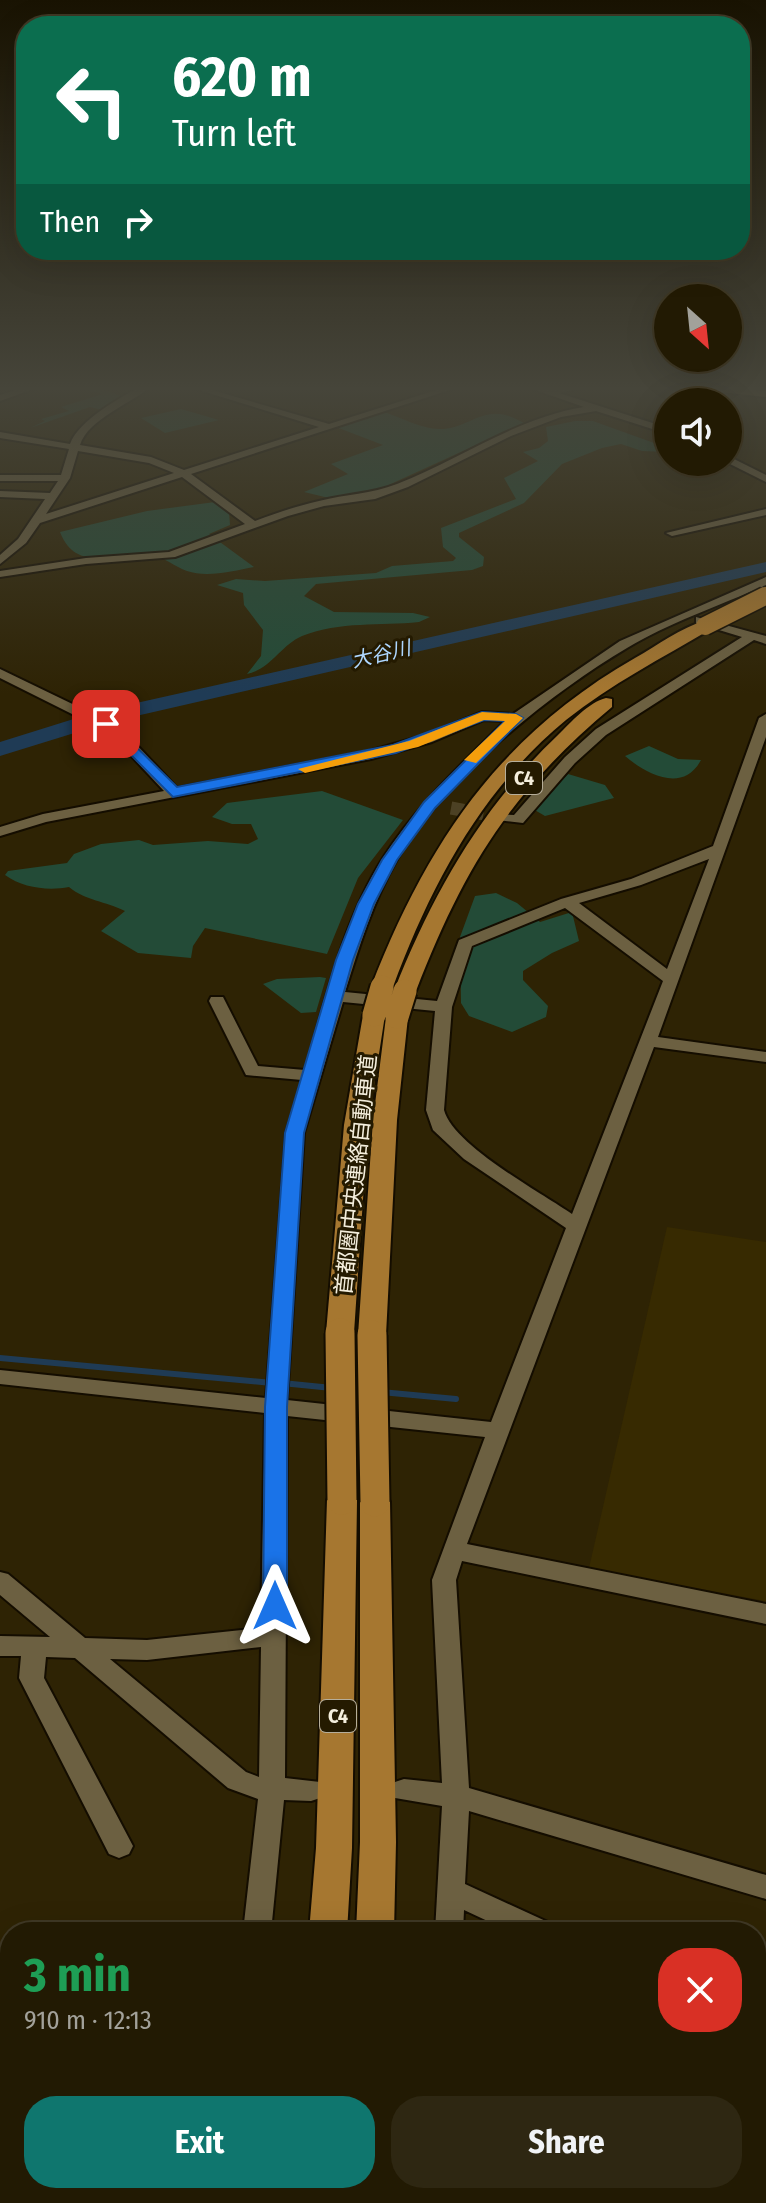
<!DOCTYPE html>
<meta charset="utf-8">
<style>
:root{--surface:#221a03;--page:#2e2712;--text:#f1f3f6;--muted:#a2a19a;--line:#3f3825;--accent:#0f766e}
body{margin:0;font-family:"Fira Sans Condensed","Noto Sans JP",sans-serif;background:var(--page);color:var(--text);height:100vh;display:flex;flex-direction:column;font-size:30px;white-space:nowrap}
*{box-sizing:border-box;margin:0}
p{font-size:26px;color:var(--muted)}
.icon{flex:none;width:44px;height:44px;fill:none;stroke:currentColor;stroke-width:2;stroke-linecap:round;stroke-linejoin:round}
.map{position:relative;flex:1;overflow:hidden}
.panel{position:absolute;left:0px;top:1922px;width:766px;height:282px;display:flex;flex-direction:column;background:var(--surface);border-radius:32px 32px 0 0;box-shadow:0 8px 32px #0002,0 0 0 2px var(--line)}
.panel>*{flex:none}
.top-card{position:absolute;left:16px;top:16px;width:734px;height:244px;border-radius:32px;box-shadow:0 8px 32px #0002,0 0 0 2px var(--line);background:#0b6e4f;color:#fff;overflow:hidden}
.needle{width:52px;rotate:153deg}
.controls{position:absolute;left:654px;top:284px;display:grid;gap:16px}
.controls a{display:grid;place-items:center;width:88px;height:88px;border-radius:50%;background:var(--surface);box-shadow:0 8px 32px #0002,0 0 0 2px var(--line);font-size:40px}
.pin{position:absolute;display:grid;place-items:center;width:68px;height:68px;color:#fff;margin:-34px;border-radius:16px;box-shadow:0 4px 12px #0006}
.me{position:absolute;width:88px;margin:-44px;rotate:0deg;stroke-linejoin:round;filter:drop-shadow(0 0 6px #0008)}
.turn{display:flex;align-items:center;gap:28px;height:168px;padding:0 24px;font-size:36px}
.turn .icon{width:104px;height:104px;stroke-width:2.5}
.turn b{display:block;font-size:56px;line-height:68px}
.then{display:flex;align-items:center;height:76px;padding:0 24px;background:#0003;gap:16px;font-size:30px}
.round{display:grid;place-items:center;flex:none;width:84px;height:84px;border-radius:32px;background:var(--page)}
.summary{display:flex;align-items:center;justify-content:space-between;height:136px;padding:0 24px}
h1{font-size:48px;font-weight:700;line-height:60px;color:#1e9e55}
.action{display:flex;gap:16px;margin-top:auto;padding:16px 24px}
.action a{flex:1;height:92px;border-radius:32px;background:var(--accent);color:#fff;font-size:32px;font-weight:700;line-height:92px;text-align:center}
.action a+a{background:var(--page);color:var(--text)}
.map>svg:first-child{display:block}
</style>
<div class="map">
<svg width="766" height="2203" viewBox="0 0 766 2203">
<rect width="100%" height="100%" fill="#2e2304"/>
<path fill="#372a01" d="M667,1227L766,1242V1601L589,1568Z"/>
<path fill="#234b37" d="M92,386L122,396L102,410L90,407L30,428L45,421L41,419L69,411L61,407L103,394L82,389Z
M181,409L219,420L165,433L141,418Z
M384,412C400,417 422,429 439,429C473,429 484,399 524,423L371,493L333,499L304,492L348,474L331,464L383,445L336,427Z
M575,421H593L668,448V452L642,451L621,444L602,448L562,464L524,503L459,533V537L484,557L483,566L472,570L316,584L304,596L334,612L413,613L430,617L419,622C380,626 340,621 302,636C281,645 271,669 247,674L261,656L263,630L244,605L243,593L217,585L236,579L265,581L376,573L392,566L453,561L456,558L443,547L441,528L516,499L504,478L538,461L523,452L539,448L548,441L546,427Z
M215,502L229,512L230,525L209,534L254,567C233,571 207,578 187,571C175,567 164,557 153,555C119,550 77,576 60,532L147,511Z
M649,746L678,759L701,760C683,794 646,774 625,756Z
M568,774L605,785L614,798L545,816L533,809Z
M322,791L403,820L358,878L327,954L205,928L193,946L191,958L138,953L101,931L125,911C105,901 86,901 69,887C48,891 23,888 5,875L8,871L67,863L74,854L101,844L139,840L153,845L208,841L248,844L258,839L251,824H232L212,817L227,803Z
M496,893L517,903L540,922L572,912L579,941L552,953L523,971V980L548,1006L546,1017L512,1032L469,1016L461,1003L460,937L475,896Z
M320,977L326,978L316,1012L301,1013L263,984L277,979Z"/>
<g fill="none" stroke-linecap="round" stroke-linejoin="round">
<path stroke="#1f3b55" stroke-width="6" d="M0,1358L272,1383
M282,1383L332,1388
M381,1392L456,1399"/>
<path fill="#1f3b55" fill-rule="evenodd" d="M766,562V572L110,722L0,756V742L96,712Z"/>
<path stroke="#4c4124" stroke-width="13" stroke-dasharray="13 7" stroke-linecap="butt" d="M451,808L501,817"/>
<defs>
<path id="minor" d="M29,386H42L0,401V395Z
M141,386H152C132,403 88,419 80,445L151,457L184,470L319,427L186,386H198L329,424L449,386H462L191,474L255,521C276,513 297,506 319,501C346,494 371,494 397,484C461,459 516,418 584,407L524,386L549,390L589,386L559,393L668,428V434L596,411L561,417L511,436L408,487L375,499L324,506L288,516L175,557L86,564L0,577V571L86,558L169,552L245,524L182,477L40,523L26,543L0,564V555L18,539L45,499L0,497V491L50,493L58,481H0V475H61L69,449L0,438V432L70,444C79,420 120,398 141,386ZM78,451L149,463L174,473L46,514L70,478Z
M728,456L766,475V482L726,462Z
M766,509V515L672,536L666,533Z
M766,577V585C723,604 666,624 627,648C548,695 442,780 396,861C373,902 359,947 345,992L437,1001L459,940L561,899L631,879L713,846L759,718L766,714V737L658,1037L766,1052V1062L654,1047L467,1544L766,1604V1624L462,1561L456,1580L469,1788L766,1875V1899L469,1811L465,1884L550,1923L554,1932H511L464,1910L463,1932H435L442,1806L395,1798L391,1790L395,1782L404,1779L442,1783L432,1580L485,1437L287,1416L285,1778L320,1782L324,1790L320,1798L311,1801L284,1800L271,1932H243L258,1799L228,1788L75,1658L46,1657L44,1678L133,1846L129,1854L119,1858L109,1854L19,1678L21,1656H0V1636L50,1637L0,1595V1572L8,1574L85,1638L147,1640L261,1628L265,1413L0,1384V1370L266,1398L286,1133L302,1080L246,1075L209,1001L211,997H223L258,1066L305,1070C326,999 343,921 383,858C416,806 461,765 505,721L484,720L432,742L371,759L46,822L0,836V827L43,814L164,791L110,733L0,678V669L120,727L177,788L369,751L422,736L482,712L513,714L620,641ZM709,859L667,969L579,903L641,885ZM565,908L663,981L572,1214C540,1192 453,1145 444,1110L452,1007L472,946ZM343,1002L435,1011L426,1110L433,1130L464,1159L566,1228L491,1422L287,1400L304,1133ZM261,1647L259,1777L246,1772L110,1659L147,1660Z
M696,617L766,636V644L754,640L606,735L575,763L523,823L496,820V814L514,815L565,757L596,729L742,637L696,623Z
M10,1969V1999L0,2003V1972Z
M756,2018L766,2022V2050L756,2046Z
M0,2169L10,2174V2194H59L55,2203H0Z
M122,2194H161L157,2203H118Z
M211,2194H243L242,2203H210Z
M426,2194H458L459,2203H427Z"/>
<path id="major" d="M688,386L766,391V397L694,389Z"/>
<path id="highway" d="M705,621L711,623V629C662,658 611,684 566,720C481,790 431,885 393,987L382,994L374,992L371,987C427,843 499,736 635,658C657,646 681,627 705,621Z
M606,698L612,699V707C511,791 463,869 416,991L413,996H397L394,991C433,893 481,808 558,735C570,723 589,702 606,698Z
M374,1008L385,1015L368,1125L354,1333L350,1340H330L326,1333L344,1125L363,1015Z
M397,1010L408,1017L397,1120L386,1335L382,1342H362L358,1335L373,1120L386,1017Z
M342,1489L353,1492L357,1500L352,1848L347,1932H309L316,1848L327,1500L331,1492Z
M375,1491L386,1494L390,1502L396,1842L394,1932H356L360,1842V1502L364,1494Z
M285,2194H327L326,2203H284Z
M337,2194H379L378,2203H336Z"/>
</defs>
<use href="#minor" stroke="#140d00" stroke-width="4"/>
<use href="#major" stroke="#140d00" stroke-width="4"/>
<use href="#highway" stroke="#140d00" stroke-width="4"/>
<use href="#minor" fill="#6c6041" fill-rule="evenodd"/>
<use href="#major" fill="#8f6e37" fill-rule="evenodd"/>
<use href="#highway" fill="#a67730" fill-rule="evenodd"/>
<defs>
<path id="highway-bridge-far3" d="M761,598L766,595"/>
<path id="highway-bridge-far2" d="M705,626L765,596"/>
<path id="highway-bridge-far1" d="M374,1015L382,987
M397,1017L405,991"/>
<path id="highway-bridge" d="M340,1333L342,1500
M372,1335L375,1502"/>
</defs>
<use href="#highway-bridge-far3" stroke="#140d00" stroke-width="16" stroke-linecap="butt"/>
<use href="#highway-bridge-far2" stroke="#140d00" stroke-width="21" stroke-linecap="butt"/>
<use href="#highway-bridge-far1" stroke="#140d00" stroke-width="27" stroke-linecap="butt"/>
<use href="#highway-bridge" stroke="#140d00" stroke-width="33" stroke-linecap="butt"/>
<use href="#highway-bridge-far3" stroke="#a67730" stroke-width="14"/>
<use href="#highway-bridge-far2" stroke="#a67730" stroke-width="18"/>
<use href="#highway-bridge-far1" stroke="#a67730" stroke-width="23"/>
<use href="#highway-bridge" stroke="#a67730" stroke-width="29"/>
</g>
<linearGradient id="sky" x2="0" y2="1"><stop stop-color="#191302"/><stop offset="0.56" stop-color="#46453a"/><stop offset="1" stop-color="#46453a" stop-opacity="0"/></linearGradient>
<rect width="766" height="694" fill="url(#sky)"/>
<path fill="#1a73e8" stroke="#114b97" stroke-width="2" d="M482,712L516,714L523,718L435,808L397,860L374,904L353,960L304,1133L287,1407V1606L283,1613L275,1616L266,1613L263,1606L265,1407L285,1133L336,960L358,904L382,860L424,802L505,721L484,720L396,753L173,797L100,724L111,722L177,787L393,745Z"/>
<path fill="#f59e0b" d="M482,712L516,714L523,718L476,763L464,760L505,721L484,720L418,747L305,773L298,769L409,741Z"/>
<g text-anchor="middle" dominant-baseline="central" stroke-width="6" stroke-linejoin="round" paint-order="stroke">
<g font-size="20" font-style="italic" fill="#aed7ff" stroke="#241a00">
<text transform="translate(381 654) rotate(-13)">大谷川</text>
</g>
<g fill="#241a00" stroke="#b6ae9a" stroke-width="2">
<rect x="506" y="762" width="36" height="32" rx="6"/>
<rect x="320" y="1700" width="36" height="32" rx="6"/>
</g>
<g font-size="20" font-weight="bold" fill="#f4eedc">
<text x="524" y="778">C4</text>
<text x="338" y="1716">C4</text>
</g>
<g font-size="22" fill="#f4eedc" stroke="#241a00">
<text transform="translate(356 1175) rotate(-84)">首都圏中央連絡自動車道</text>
</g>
</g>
</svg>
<div class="controls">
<a><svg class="needle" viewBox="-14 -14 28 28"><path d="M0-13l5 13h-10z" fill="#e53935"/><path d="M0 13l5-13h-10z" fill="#a2a19a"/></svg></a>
<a><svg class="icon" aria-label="sound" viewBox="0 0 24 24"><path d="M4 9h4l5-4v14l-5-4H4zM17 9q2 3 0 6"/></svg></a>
</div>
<div class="pin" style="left:106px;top:724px;background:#d93025"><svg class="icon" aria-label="arrive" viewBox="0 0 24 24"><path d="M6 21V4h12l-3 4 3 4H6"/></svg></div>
<svg class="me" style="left:275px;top:1606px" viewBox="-20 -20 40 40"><path d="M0-17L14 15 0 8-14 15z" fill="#1a73e8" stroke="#fff" stroke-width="4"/></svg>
<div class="top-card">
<div class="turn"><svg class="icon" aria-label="left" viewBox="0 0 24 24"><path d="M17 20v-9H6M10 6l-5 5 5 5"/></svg><div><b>620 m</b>Turn left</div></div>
<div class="then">Then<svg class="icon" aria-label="right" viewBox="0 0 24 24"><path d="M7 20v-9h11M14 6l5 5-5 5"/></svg></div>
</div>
<section class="panel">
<div class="summary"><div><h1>3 min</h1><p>910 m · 12:13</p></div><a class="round" style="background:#d93025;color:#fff"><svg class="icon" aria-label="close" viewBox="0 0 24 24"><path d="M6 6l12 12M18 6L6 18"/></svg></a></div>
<div class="action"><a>Exit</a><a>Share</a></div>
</section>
</div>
